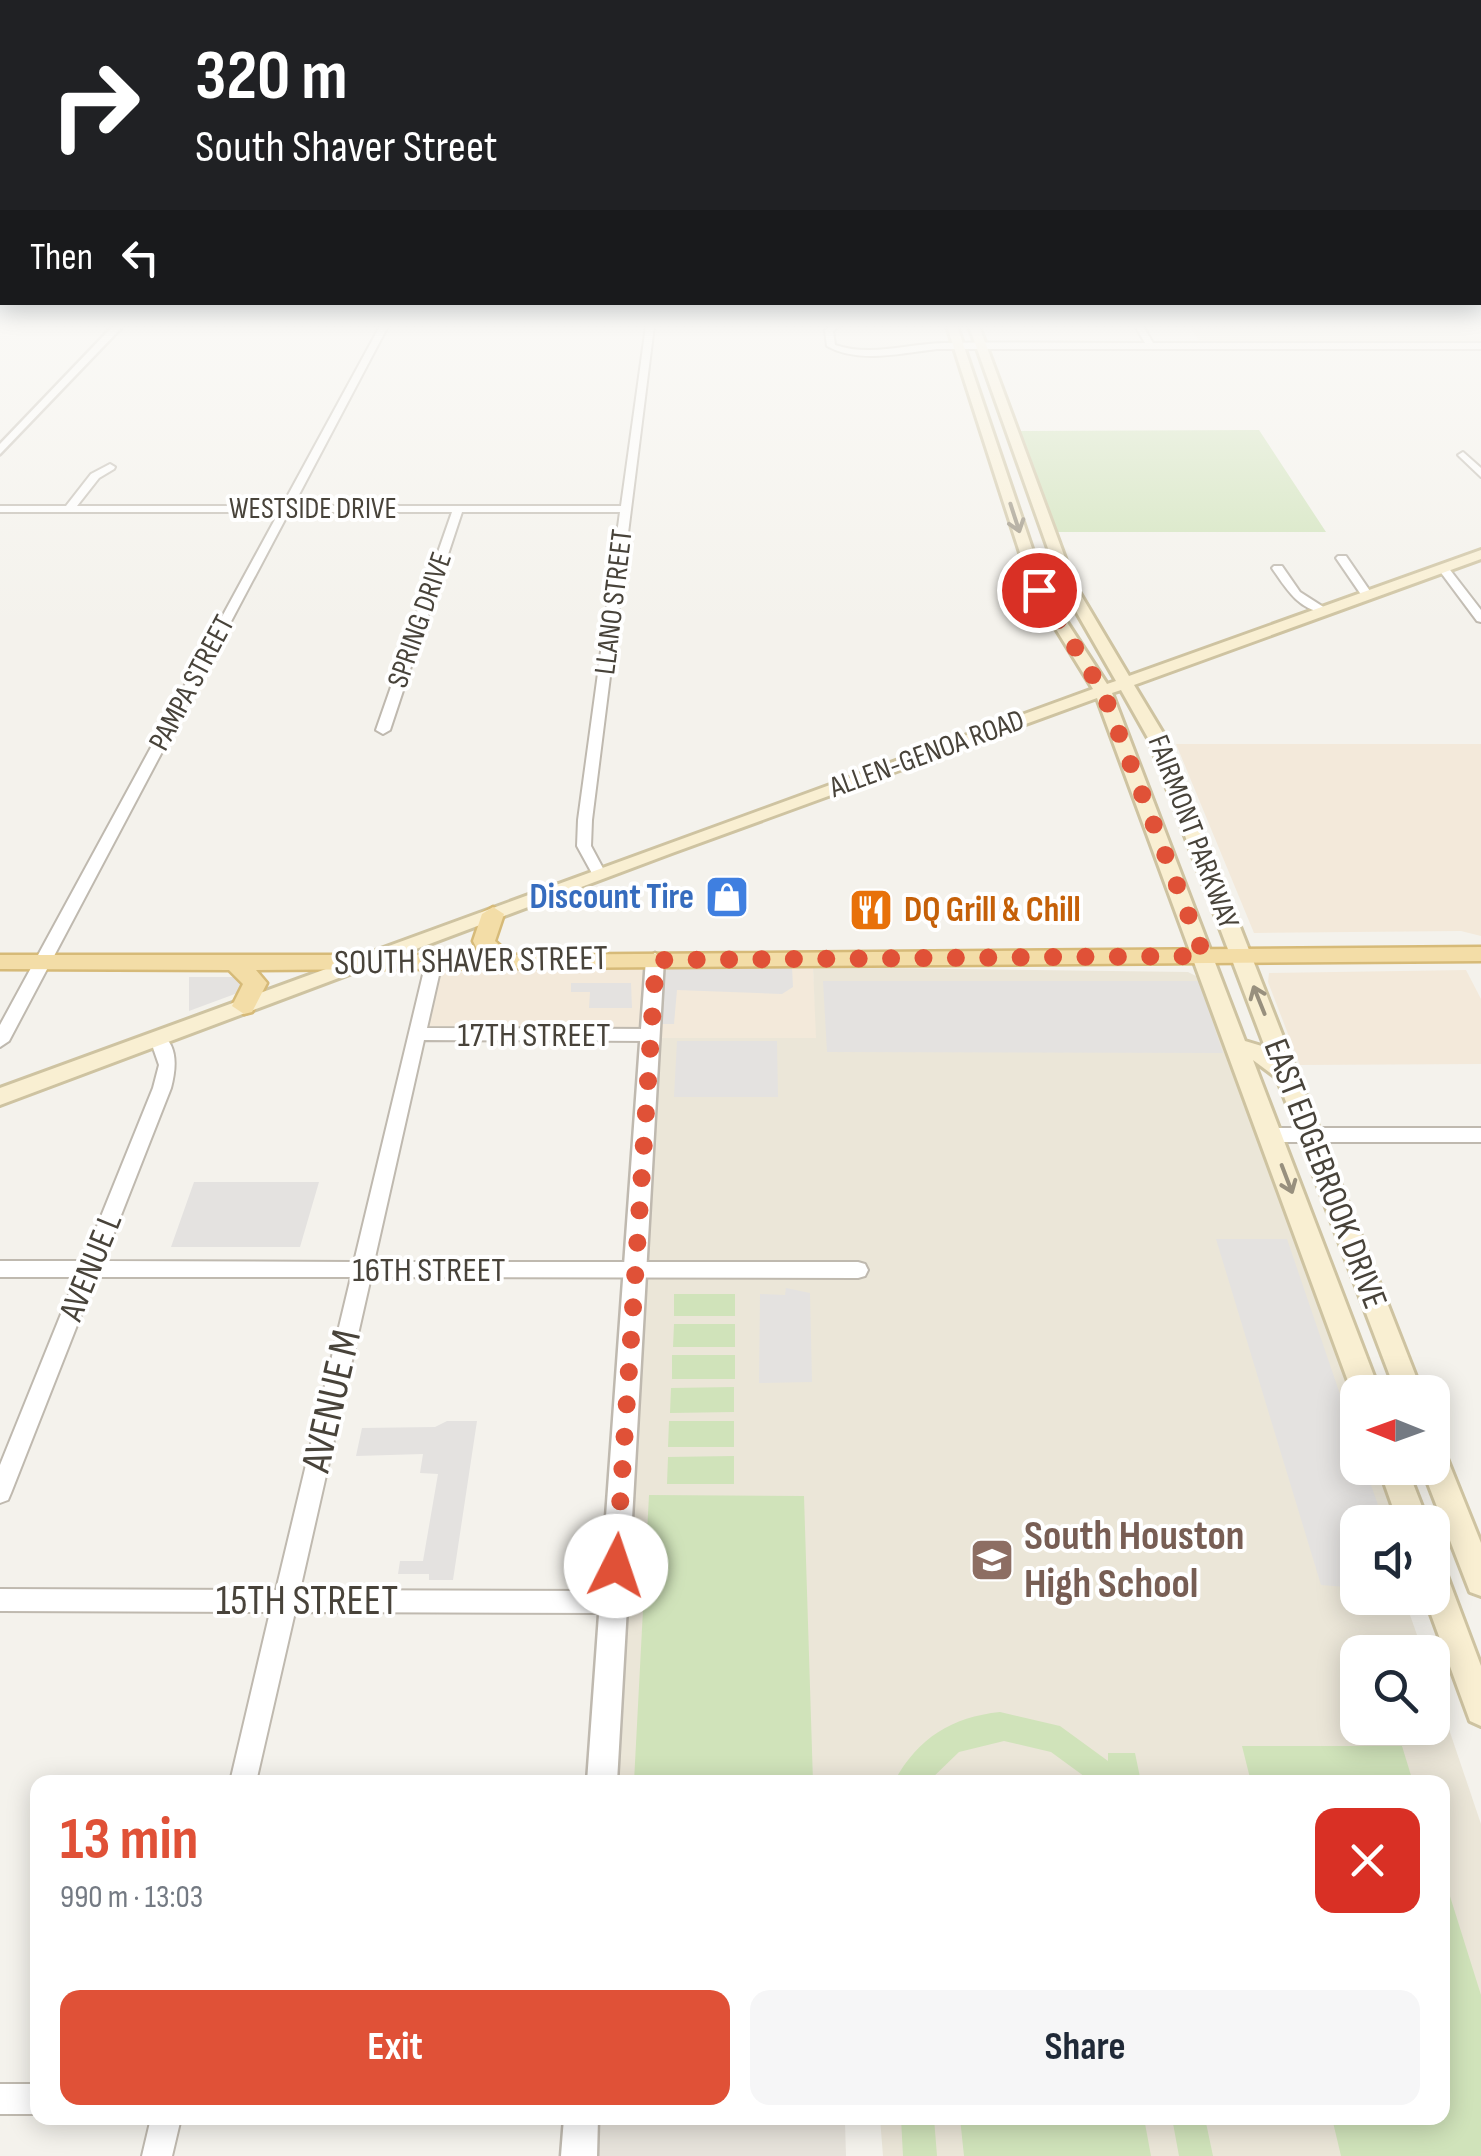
<!DOCTYPE html>
<meta charset="utf-8">
<style>
:root{--surface:#fff;--page:#f6f6f7;--text:#1f2937;--muted:#747a83;--accent:#e05137}
body{margin:0;font-family:"Sofia Sans Condensed",sans-serif;background:var(--page);color:var(--text);height:100vh;display:flex;flex-direction:column;font-size:38px;white-space:nowrap}
*{box-sizing:border-box;margin:0}
p{font-size:32px;color:var(--muted)}
.icon{flex:none;width:55px;height:55px;fill:none;stroke:currentColor;stroke-width:2;stroke-linecap:round;stroke-linejoin:round}
.map{position:relative;flex:1;overflow:hidden}
.details{position:absolute;left:30px;top:1775px;width:1420px;height:350px;display:flex;flex-direction:column;background:var(--surface);border-radius:20px;box-shadow:0 5px 25px #0003}
.details>*{flex:none}
.hud{position:absolute;left:0px;top:0px;width:1482px;height:305px;box-shadow:0 5px 25px #0003;background:#202124;color:#fff;overflow:hidden}
.needle{width:65px;rotate:271deg}
.controls{position:absolute;left:1340px;top:1375px;display:grid;gap:20px}
.controls a{display:grid;place-items:center;width:110px;height:110px;border-radius:20px;background:var(--surface);box-shadow:0 5px 25px #0003;font-size:50px}
.pin{position:absolute;display:grid;place-items:center;width:85px;height:85px;color:#fff;margin:-42px;border:5px solid #fff;border-radius:50%;box-shadow:0 2px 10px #0007}
.me{position:absolute;width:110px;margin:-55px;rotate:4deg;stroke-linejoin:round;filter:drop-shadow(0 0 8px #0008)}
.turn{display:flex;align-items:center;gap:35px;height:210px;padding:0 30px;font-size:45px}
.turn .icon{width:130px;height:130px;stroke-width:2.5}
.turn b{display:block;font-size:70px;line-height:85px}
.then{display:flex;align-items:center;height:95px;padding:0 30px;background:#0003;gap:20px;font-size:38px}
.round{display:grid;place-items:center;flex:none;width:105px;height:105px;border-radius:20px;background:var(--page)}
.headline{display:flex;align-items:center;justify-content:space-between;height:170px;padding:0 30px}
h1{font-size:60px;font-weight:700;line-height:75px;color:var(--accent)}
.action{display:flex;gap:20px;margin-top:auto;padding:20px 30px}
.action a{flex:1;height:115px;border-radius:20px;background:var(--accent);color:#fff;font-size:40px;font-weight:700;line-height:115px;text-align:center}
.action a+a{background:var(--page);color:var(--text)}
.map>svg:first-child{display:block}
</style>
<div class="map">
<svg width="1481" height="2156" viewBox="0 0 1481 2156">
<rect width="100%" height="100%" fill="#f4f2ec"/>
<path fill="#e7e3db" d="M593,2118L845,2122L846,2156H591Z"/>
<path fill="#f3e9da" d="M1176,744H1481V936L1461,931L1254,933Z
M661,967H813L817,1038H656Z
M649,968L646,1032L425,1029L438,973Z
M1466,970L1481,999V1064L1300,1065L1268,982L1269,973Z"/>
<path fill="#ebe6d8" d="M1189,326H1481V343H1201Z
M813,967L1188,972L1202,979L1357,1395L1358,1468H1383L1403,1522H1358V1598H1404L1423,1652H1358V1728H1432L1433,1682L1481,1824V2156H883L880,2118H1442V1782H614L643,1284L651,1276L653,1263L645,1257L656,1038H816Z"/>
<path fill="#d0e3ba" d="M1259,430L1326,532H1057L1018,431Z
M674,1294H735V1316H674Z
M674,1324H735V1347H673Z
M672,1355H735V1379H672Z
M734,1387V1412L670,1413L671,1388Z
M669,1421H734V1447H668Z
M734,1456V1484H667L668,1457Z
M649,1495L804,1496L813,1782H634Z
M1000,1712L1060,1726L1108,1761V1753H1135L1141,1782H1092L1051,1752L1004,1741L959,1752L928,1782H894C917,1739 951,1717 1000,1712Z
M1242,1746H1402L1413,1782H1251Z
M1443,1874L1481,1995V2156H1341L1332,2118H1442Z
M901,2118H934L937,2156H903Z
M960,2118H1144L1151,2156H964Z
M1172,2118H1205L1213,2156H1179Z"/>
<path fill="#e4e2e0" d="M661,967H792L793,987L782,994L677,990L674,1024H657Z
M189,977H237L243,991L189,1011Z
M823,981H1199L1223,1053L827,1052Z
M571,983H631L632,1008H589L590,992H571Z
M677,1041H777L778,1097H674Z
M194,1182H319L300,1247H171Z
M1216,1239H1287L1357,1444L1358,1468H1365L1384,1522H1358L1357,1588L1321,1585Z
M786,1288L810,1293L812,1382L759,1383L760,1294L785,1295Z
M447,1421H477L453,1580H429V1574H398L400,1561H423L438,1474L420,1473L423,1454L356,1456L362,1428L435,1427Z"/>
<path fill="#d4cec3" stroke="#cec5b7" stroke-width="2.5" d="M854,902H887L889,918H880L881,923L863,924V919H856Z"/>
<g fill="none" stroke-linecap="round" stroke-linejoin="round">
<defs>
<path id="minor" d="M380,326H388L293,506H621L646,326H654L592,820L591,846L606,874L604,877H594L577,846L578,820L620,512H462L390,730L383,734L376,730L452,512H289L9,1041L0,1047V1025L279,512H0V506H66L91,474L110,464L115,467L114,469L99,478L77,506H282Z
M831,326H840L833,331L835,345C870,357 907,344 943,343C1010,342 1077,343 1145,343L1135,326H1143L1153,343H1481V349H937C902,353 858,364 827,346L825,330Z
M1463,452L1481,468V477L1460,457L1458,455Z
M1338,556H1346L1372,594L1370,596H1362L1336,558Z
M1274,566H1282L1300,592L1325,608V612C1300,612 1285,587 1272,568Z
M1439,566H1447L1481,610V622L1477,621L1439,570Z
M434,957L442,962L427,1028L651,1029L659,1035L651,1041L424,1040L374,1262H858L865,1264L868,1270L865,1276L858,1278L371,1277L300,1590L614,1591L622,1594L626,1602L622,1610L614,1613L295,1612L256,1782H230L270,1612L0,1611V1589L276,1590L351,1277H96L11,1493L8,1500L0,1503V1465L76,1277H0V1261H83L153,1088L159,1065L150,1039L159,1033C179,1044 176,1069 171,1088L103,1261L354,1262L426,962Z
M1270,1128H1481V1142H1270L1264,1140L1261,1135L1264,1130Z
M0,2084H38V2114H0Z
M151,2118H181L172,2156H142Z"/>
<path id="tertiary" d="M113,326H123L0,454V444Z
M655,953L664,959L617,1782H587L646,959Z
M564,2118H598L597,2156H561Z"/>
<path id="secondary" d="M947,326H957L1046,590L1107,684L1116,681L1061,585L969,326H979L1075,585L1129,676L1481,550V559L1134,685L1166,738L1422,1392H1396L1277,1078L1253,1060L1380,1392H1358V1401L1352,1392L1097,698L672,853L0,1105V1088L1093,689L1032,590ZM1121,690L1148,738L1265,1047L1245,1041L1112,693Z
M1432,1443L1442,1446L1481,1543V1596L1470,1592L1422,1468H1432Z
M1379,1468H1407L1428,1522H1398Z
M1432,1561L1443,1565L1481,1666V1726L1470,1721L1425,1598H1432Z"/>
<path id="primary" d="M493,907L504,914L495,941L510,955L1481,947V961L256,970L267,983L252,1012L244,1014L232,1006L243,984L229,970L0,969V955H480L473,941L482,914Z"/>
</defs>
<use href="#minor" stroke="#bfb9af" stroke-width="4"/>
<use href="#tertiary" stroke="#bfb9af" stroke-width="5"/>
<use href="#secondary" stroke="#cec3a1" stroke-width="6"/>
<use href="#primary" stroke="#d6ba78" stroke-width="5"/>
<use href="#minor" fill="#fff" fill-rule="evenodd"/>
<use href="#tertiary" fill="#fff" fill-rule="evenodd"/>
<use href="#secondary" fill="#f9efd2" fill-rule="evenodd"/>
<use href="#primary" fill="#f3dda7" fill-rule="evenodd"/>
</g>
<defs><path id="oneway-shaft" d="M-6 0H5M1.5-3L5.5 0L1.5 3" fill="none" stroke-width="1.6" stroke-linecap="round" stroke-linejoin="round" transform="scale(2.5)"/></defs>
<g stroke="#98907e">
<use href="#oneway-shaft" transform="translate(1015 518) rotate(72)"/>
<use href="#oneway-shaft" transform="translate(1259 1000) rotate(-112)"/>
<use href="#oneway-shaft" transform="translate(1287 1179) rotate(69)"/>
</g>
<linearGradient id="sky" x2="0" y2="1"><stop stop-color="#92c0e8"/><stop offset="0.52" stop-color="#faf9f6"/><stop offset="1" stop-color="#faf9f6" stop-opacity="0"/></linearGradient>
<rect width="1481" height="627" fill="url(#sky)"/>
<g fill="none" stroke-linecap="round" stroke-linejoin="round">
<path stroke="#e05137" stroke-width="18" stroke-dasharray="0 32.4" d="M616,1566L656,960L1204,956L1103,692L1039,590"/>
</g>
<defs>
<symbol id="shop-square" viewBox="-11 -11 22 22"><rect x="-9" y="-9" width="18" height="18" rx="4" fill="#3f7fe0" stroke="#fff"/><path d="M-5-2.5h2.3a2.7 3.5 0 0 1 5.4 0H5L5.5 6h-11ZM-1.5-2.5h3a1.5 2.3 0 0 0-3 0Z" fill="#fff"/></symbol>
<symbol id="restaurant-square" viewBox="-11 -11 22 22"><rect x="-9" y="-9" width="18" height="18" rx="4" fill="#e8710a" stroke="#fff"/><path d="M-5-6h1v4h1v-4h1v4h1v-4h1v5L-1.5 .5V6h-2V.5L-5-1ZM5-6V6H3V1.5H1.5Q1.5-4 5-6Z" fill="#fff"/></symbol>
<symbol id="school-square" viewBox="-11 -11 22 22"><rect x="-9" y="-9" width="18" height="18" rx="4" fill="#8d6e63" stroke="#fff"/><path d="M0-5L7-2L0 1L-7-2ZM-4 1L0 2.5L4 1V4Q0 6-4 4Z" fill="#fff"/></symbol>
</defs>
<g fill-rule="evenodd">
<use href="#shop-square" x="702" y="872" width="50" height="50"/>
<use href="#restaurant-square" x="846" y="885" width="50" height="50"/>
<use href="#school-square" x="967" y="1535" width="50" height="50"/>
</g>
<g text-anchor="middle" dominant-baseline="central" stroke-width="8" stroke-linejoin="round" paint-order="stroke">
<g font-size="30" fill="#48433a" stroke="#fff">
<text x="313" y="509">WESTSIDE DRIVE</text>
<text transform="translate(614 602) rotate(-83)">LLANO STREET</text>
<text transform="translate(420 620) rotate(-71)">SPRING DRIVE</text>
<text transform="translate(192 683) rotate(-62)">PAMPA STREET</text>
<text transform="translate(927 754) rotate(-20)">ALLEN-GENOA ROAD</text>
<text transform="translate(1193 832) rotate(69)">FAIRMONT PARKWAY</text>
</g>
<g font-size="35" font-weight="bold" fill="#366cbe" stroke="#fff" text-anchor="end">
<text x="694" y="897">Discount Tire</text>
</g>
<g font-size="35" font-weight="bold" fill="#c56008" stroke="#fff" text-anchor="start">
<text x="904" y="910">DQ Grill &amp; Chill</text>
</g>
<g font-size="35" fill="#48433a" stroke="#fff">
<text transform="translate(471 961) rotate(-1)">SOUTH SHAVER STREET</text>
<text x="534" y="1035">17TH STREET</text>
<text transform="translate(1325 1174) rotate(69)">EAST EDGEBROOK DRIVE</text>
<text transform="translate(91 1267) rotate(-68)">AVENUE L</text>
<text x="429" y="1270">16TH STREET</text>
</g>
<g font-size="42" fill="#48433a" stroke="#fff">
<text transform="translate(332 1401) rotate(-77)">AVENUE M</text>
<text x="307" y="1601">15TH STREET</text>
</g>
<g font-size="42" font-weight="bold" fill="#785e54" stroke="#fff" text-anchor="start">
<text x="1024" y="1536">South Houston<tspan x="1024" dy="48">High School</tspan></text>
</g>
</g>
</svg>
<div class="controls">
<a><svg class="needle" viewBox="-14 -14 28 28"><path d="M0-13l5 13h-10z" fill="#e53935"/><path d="M0 13l5-13h-10z" fill="#747a83"/></svg></a>
<a><svg class="icon" aria-label="sound" viewBox="0 0 24 24"><path d="M4 9h4l5-4v14l-5-4H4zM17 9q2 3 0 6"/></svg></a>
<a><svg class="icon" aria-label="search" viewBox="0 0 24 24"><circle cx="10" cy="10" r="6"/><path d="M15 15l6 6"/></svg></a>
</div>
<div class="pin" style="left:1039px;top:590px;background:#d93025"><svg class="icon" aria-label="arrive" viewBox="0 0 24 24"><path d="M6 21V4h12l-3 4 3 4H6"/></svg></div>
<svg class="me" style="left:616px;top:1566px" viewBox="-20 -20 40 40"><circle r="19" fill="#fff"/><path d="M0-13L10 11 0 6-10 11z" fill="#e05137"/></svg>
<div class="hud">
<div class="turn"><svg class="icon" aria-label="right" viewBox="0 0 24 24"><path d="M7 20v-9h11M14 6l5 5-5 5"/></svg><div><b>320 m</b>South Shaver Street</div></div>
<div class="then">Then<svg class="icon" aria-label="left" viewBox="0 0 24 24"><path d="M17 20v-9H6M10 6l-5 5 5 5"/></svg></div>
</div>
<section class="details">
<div class="headline"><div><h1>13 min</h1><p>990 m · 13:03</p></div><a class="round" style="background:#d93025;color:#fff"><svg class="icon" aria-label="close" viewBox="0 0 24 24"><path d="M6 6l12 12M18 6L6 18"/></svg></a></div>
<div class="action"><a>Exit</a><a>Share</a></div>
</section>
</div>
